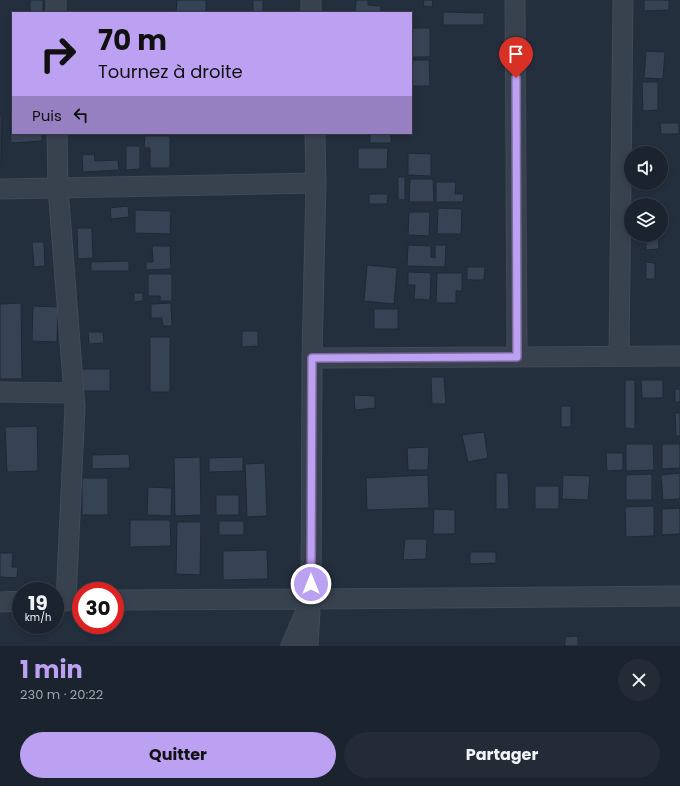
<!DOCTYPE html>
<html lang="fr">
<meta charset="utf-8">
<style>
:root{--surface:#1b232e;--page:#242b36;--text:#f1f3f6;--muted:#a0a4aa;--line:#39404a;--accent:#bca0f2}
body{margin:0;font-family:Poppins,sans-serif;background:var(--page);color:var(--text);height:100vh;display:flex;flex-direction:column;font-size:15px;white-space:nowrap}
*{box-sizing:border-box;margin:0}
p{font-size:13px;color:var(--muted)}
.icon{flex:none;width:22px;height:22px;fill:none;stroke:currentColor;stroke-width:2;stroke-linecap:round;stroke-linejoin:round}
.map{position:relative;height:646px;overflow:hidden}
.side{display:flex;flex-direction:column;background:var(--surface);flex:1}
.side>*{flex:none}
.top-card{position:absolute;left:12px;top:12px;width:400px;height:122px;border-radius:0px;box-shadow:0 2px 6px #0003,0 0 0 1px var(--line);background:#bca0f2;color:#111;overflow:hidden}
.controls{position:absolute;left:624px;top:146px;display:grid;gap:8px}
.controls a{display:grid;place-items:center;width:44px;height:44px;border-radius:50%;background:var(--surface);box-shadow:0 2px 6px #0003,0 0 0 1px var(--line);font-size:20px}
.speed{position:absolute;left:12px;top:582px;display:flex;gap:8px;font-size:20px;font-weight:700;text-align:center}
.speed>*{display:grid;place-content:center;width:52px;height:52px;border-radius:50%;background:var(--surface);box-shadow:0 2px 6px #0003,0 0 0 1px var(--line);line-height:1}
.speed small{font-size:10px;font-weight:400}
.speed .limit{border:6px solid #d22;background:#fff;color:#111}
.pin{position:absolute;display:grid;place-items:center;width:34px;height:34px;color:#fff;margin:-41px -17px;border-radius:50% 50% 50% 0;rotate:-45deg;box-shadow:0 0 4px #0007}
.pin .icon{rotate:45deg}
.me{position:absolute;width:44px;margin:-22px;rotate:0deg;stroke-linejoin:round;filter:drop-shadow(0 0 3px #0008)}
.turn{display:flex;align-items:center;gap:14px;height:84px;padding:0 20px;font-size:18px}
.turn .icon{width:52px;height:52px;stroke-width:2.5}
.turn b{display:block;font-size:28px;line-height:34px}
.then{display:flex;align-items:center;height:38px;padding:0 20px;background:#0003;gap:8px;font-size:15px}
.round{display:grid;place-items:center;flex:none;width:42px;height:42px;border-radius:21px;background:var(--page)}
.headline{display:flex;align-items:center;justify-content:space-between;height:68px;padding:0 20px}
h1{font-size:24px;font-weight:700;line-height:30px;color:var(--accent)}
.cta{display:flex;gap:8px;margin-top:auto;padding:8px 20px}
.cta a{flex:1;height:46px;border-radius:24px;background:var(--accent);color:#111;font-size:16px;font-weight:700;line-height:46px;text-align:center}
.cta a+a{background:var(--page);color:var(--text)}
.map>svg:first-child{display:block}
</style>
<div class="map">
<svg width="680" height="646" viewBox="0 0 680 646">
<rect width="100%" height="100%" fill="#242f3e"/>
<path fill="#364354" stroke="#1f2835" d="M30,0H43V12H30Z
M177,0H206V13L176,12Z
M253,0H263V13H253Z
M356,0H368V5L381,6V13H355Z
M424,0H433L432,7L423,6Z
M644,0H669V10L644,11Z
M443,12L484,13V25H443Z
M411,28H430V57H411Z
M646,51L665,52L663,79L644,78Z
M411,60H429L430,86H411Z
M642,82H658V110L643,111Z
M0,115H2L1,169H0Z
M10,116H13V133H42V141L11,143Z
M660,123H679V134H661Z
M370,133H391V143H370Z
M145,136H170V168H150V148H144Z
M126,146H140V169L126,170Z
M358,148H388L387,169H358Z
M408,153L431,154V176L408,175Z
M94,154L95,161L118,160L119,170L83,172L82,155Z
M398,177H405V200H398Z
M410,179H433L434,202H409Z
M436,182H456L455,194H464L463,202H436Z
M369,194H388L387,204H369Z
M128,206L129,217L111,219L110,208Z
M438,208L462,209L461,234H437Z
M135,210L171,211L170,234L135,233Z
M409,212H430L429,236L408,235Z
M77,228H92L93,258L78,259Z
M646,237H658L659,249L646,250Z
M32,242H44L45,266L34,267Z
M408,245L431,246V257L435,258V245H446L445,267L407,266Z
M152,246H170L171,269L146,270V262H153Z
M129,261V271H91V262Z
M646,262L655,263V279H646Z
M367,265L397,268L394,304L364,301Z
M467,267H485L484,280H467Z
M408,272L431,273L430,300L414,299L415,285H408Z
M437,273H462V291H456V303H436Z
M148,274H172V301H160V296H148Z
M134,293H143V301L134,302Z
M21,303L22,379H0V304Z
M171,303L172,326H163L162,318H151V304Z
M33,306L58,307L57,342L32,341Z
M374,309H398V329H374Z
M242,331H258V346L242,347Z
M88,332H103L104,343L89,344Z
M150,337H170V392H150Z
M82,369H110V391H82Z
M431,377H444L446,404H432Z
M625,380H635V429L625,428Z
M641,380H663V398H642Z
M675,389H680V402H675Z
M354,395L375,396V408L355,410Z
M561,406H571V427H561Z
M675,413H680V436H676Z
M37,426L38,471L7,472L5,427Z
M484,432L488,458L468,462L462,435Z
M626,444H653L654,470L626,471Z
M662,444H680V468L662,469Z
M429,447L428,470H408L407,448Z
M606,453H623V470L607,471Z
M129,454L130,468L92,469V455Z
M200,457L201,515L175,516L174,458Z
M243,457V471L209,472V458Z
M265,463L267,516L247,517L245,464Z
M496,473H508L509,509H496Z
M680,473V499L663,500L661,475Z
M652,474V500H626V475Z
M428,475L429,508L367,510L366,478Z
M563,475L590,476L588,500L562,499Z
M82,478H108V515H82Z
M535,486H559V509H535Z
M148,487L172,488L171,516L147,515Z
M216,495H239V515H216Z
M654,506V536L626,537L625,507Z
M680,508V534L662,535V509Z
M434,509L455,510V534H433Z
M130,520H170L171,546L130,547Z
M219,521H244V535H219Z
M177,522H201L200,575L176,574Z
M405,539H427L426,559L403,560Z
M267,550L268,579L223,580V551Z
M470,552H496V563L470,564Z
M0,553H13L12,567H18L17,578L0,577Z
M578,636V646H565V637Z"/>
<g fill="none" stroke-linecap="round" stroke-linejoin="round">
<defs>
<path id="minor" d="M56,0V13
M311,0V13
M515,0L517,357
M57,133L58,188L75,407L66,601
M315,133L316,183L312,358L311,599L680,596
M0,189L316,183
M619,356L623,0
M312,358L680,356
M0,392L74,393
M115,600L311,599
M0,602L21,601
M291,646L311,599
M308,646L310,612"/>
</defs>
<use href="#minor" stroke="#414a57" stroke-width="21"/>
<use href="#minor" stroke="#38414e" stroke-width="19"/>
</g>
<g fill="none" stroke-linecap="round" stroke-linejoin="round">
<defs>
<path id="route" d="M311,584L312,358L517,357L516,78"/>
</defs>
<use href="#route" stroke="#7a689d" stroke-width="10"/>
<use href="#route" stroke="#bca0f2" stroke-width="7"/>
</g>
</svg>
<div class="controls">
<a><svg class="icon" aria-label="sound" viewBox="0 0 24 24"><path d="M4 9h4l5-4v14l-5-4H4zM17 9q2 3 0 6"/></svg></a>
<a><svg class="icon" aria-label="layers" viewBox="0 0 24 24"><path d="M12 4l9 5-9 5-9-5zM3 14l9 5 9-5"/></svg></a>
</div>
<div class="speed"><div>19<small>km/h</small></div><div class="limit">30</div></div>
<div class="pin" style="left:516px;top:78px;background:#d93025"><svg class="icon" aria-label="arrive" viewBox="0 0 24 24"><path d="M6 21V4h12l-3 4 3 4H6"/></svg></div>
<svg class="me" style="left:311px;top:584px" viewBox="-20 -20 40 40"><circle r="17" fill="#bca0f2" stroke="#fff" stroke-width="3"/><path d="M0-11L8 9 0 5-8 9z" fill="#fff"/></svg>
<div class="top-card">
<div class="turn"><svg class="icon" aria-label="right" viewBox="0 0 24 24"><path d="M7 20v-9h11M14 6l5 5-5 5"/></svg><div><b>70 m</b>Tournez à droite</div></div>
<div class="then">Puis<svg class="icon" aria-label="left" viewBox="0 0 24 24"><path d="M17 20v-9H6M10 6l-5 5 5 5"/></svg></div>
</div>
</div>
<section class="side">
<div class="headline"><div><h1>1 min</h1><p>230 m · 20:22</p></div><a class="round"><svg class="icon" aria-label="close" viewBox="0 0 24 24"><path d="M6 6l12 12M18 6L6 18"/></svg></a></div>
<div class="cta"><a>Quitter</a><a>Partager</a></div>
</section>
